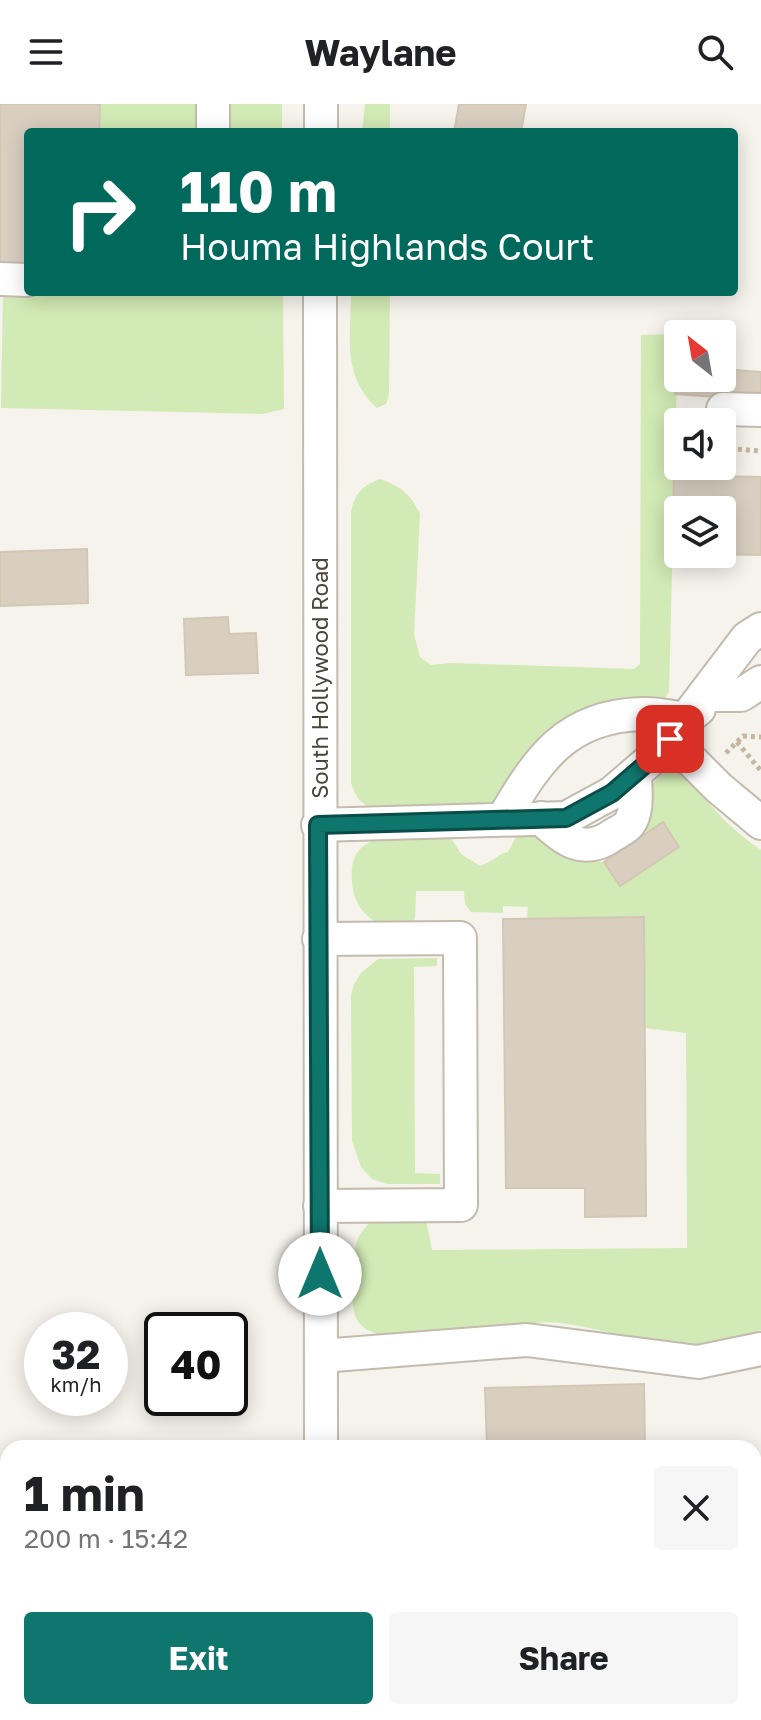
<!DOCTYPE html>
<meta charset="utf-8">
<style>
:root{--surface:#fff;--page:#f6f6f6;--text:#202124;--muted:#757577;--accent:#0f766e}
body{margin:0;font-family:"Golos Text",sans-serif;background:var(--page);color:var(--text);height:100vh;display:flex;flex-direction:column;font-size:30px;white-space:nowrap}
*{box-sizing:border-box;margin:0}
p{font-size:26px;color:var(--muted)}
.icon{flex:none;width:44px;height:44px;fill:none;stroke:currentColor;stroke-width:2;stroke-linecap:round;stroke-linejoin:round}
.map{position:relative;flex:1;overflow:hidden}
.sheet{position:absolute;left:0px;top:1336px;width:762px;height:280px;display:flex;flex-direction:column;background:var(--surface);border-radius:24px 24px 0 0;box-shadow:0 4px 20px #0003}
.sheet>*{flex:none}
.guide{position:absolute;left:24px;top:24px;width:714px;height:168px;border-radius:8px;box-shadow:0 4px 20px #0003;background:#00695c;color:#fff;overflow:hidden}
.needle{width:52px;rotate:329deg}
.buttons{position:absolute;left:664px;top:216px;display:grid;gap:16px}
.buttons a{display:grid;place-items:center;width:72px;height:72px;border-radius:8px;background:var(--surface);box-shadow:0 4px 20px #0003;font-size:40px}
.speed{position:absolute;left:24px;top:1208px;display:flex;gap:16px;font-size:40px;font-weight:700;text-align:center}
.speed>*{display:grid;place-content:center;width:104px;height:104px;border-radius:50%;background:var(--surface);box-shadow:0 4px 20px #0003;line-height:1}
.speed small{font-size:20px;font-weight:400}
.speed .limit{border:4px solid #111;border-radius:12px;background:#fff;color:#111}
.pin{position:absolute;display:grid;place-items:center;width:68px;height:68px;color:#fff;margin:-34px;border-radius:16px;box-shadow:0 4px 12px #0006}
.me{position:absolute;width:88px;margin:-44px;rotate:0deg;stroke-linejoin:round;filter:drop-shadow(0 0 6px #0008)}
.turn{display:flex;align-items:center;gap:28px;height:168px;padding:0 24px;font-size:36px}
.turn .icon{width:104px;height:104px;stroke-width:2.5}
.turn b{display:block;font-size:56px;line-height:68px}
.round{display:grid;place-items:center;flex:none;width:84px;height:84px;border-radius:8px;background:var(--page)}
.headline{display:flex;align-items:center;justify-content:space-between;height:136px;padding:0 24px}
h1{font-size:48px;font-weight:700;line-height:60px}
.cta{display:flex;gap:16px;margin-top:auto;padding:16px 24px}
.cta a{flex:1;height:92px;border-radius:8px;background:var(--accent);color:#fff;font-size:32px;font-weight:700;line-height:92px;text-align:center}
.cta a+a{background:var(--page);color:var(--text)}
header{display:flex;justify-content:space-between;align-items:center;height:104px;padding:0 24px;background:var(--surface);font-size:36px;font-weight:700}
.map>svg:first-child{display:block}
</style>
<header><svg class="icon" aria-label="menu" viewBox="0 0 24 24"><path d="M4 6h16M4 12h16M4 18h16"/></svg>Waylane<svg class="icon" aria-label="search" viewBox="0 0 24 24"><circle cx="10" cy="10" r="6"/><path d="M15 15l6 6"/></svg></header>
<div class="map">
<svg width="761" height="1616" viewBox="0 0 761 1616">
<rect width="100%" height="100%" fill="#f6f3ec"/>
<path fill="#d2eab5" d="M100,0H198L200,28H99Z
M226,0H282V28H225Z
M365,0H390V28H362Z
M176,188H283L284,305L262,310L1,304L3,190L161,192Z
M351,188H390L389,290L386,300L377,304C341,271 351,232 351,188Z
M678,230L669,587L661,603L642,602L488,702L372,704C360,700 355,691 351,679V408C355,389 362,382 380,375C400,382 411,390 420,410L414,530L420,553L431,561L451,559L634,565L640,560L641,231Z
M674,665C692,677 702,692 716,707C729,722 745,735 761,746V1226C744,1232 725,1240 707,1241C653,1247 601,1221 548,1218L384,1232C373,1229 364,1226 357,1216C349,1202 352,1149 358,1134C362,1126 368,1121 374,1115L426,1116L432,1146L687,1144L686,929L644,924L643,813L527,814L528,803L503,802V809L471,808L465,800L464,787H416L415,814L412,820L382,822C363,811 354,800 352,778C346,719 411,733 451,734L461,750L480,762C492,759 497,750 508,748L516,733H537L581,756L604,758L619,781L648,729L640,722C646,700 648,671 674,665Z
M437,854V862L414,863L415,1069L440,1070V1080H387L372,1075L361,1063L352,1037L351,891L354,880L361,869L378,855Z"/>
<path fill="#d8cfc1" stroke="#d3c7b4" stroke-width="2" d="M0,0H100L99,28H28V160L0,159Z
M459,0H526L521,28H454Z
M677,263L678,274H722V265L761,268V296L675,290Z
M674,371L761,373V451L704,450H722V406H678V449H672Z
M87,445L88,499L0,502V448Z
M228,513L229,530L256,529L258,569L186,571L184,515Z
M663,718L679,743L620,782L604,758Z
M644,813L646,1112L585,1113V1084H506L503,815Z
M644,1280L645,1344H487L485,1284Z
M498,1608H698V1616H498Z"/>
<g fill="none" stroke-linecap="round" stroke-linejoin="round">
<defs>
<path id="minor" d="M213,28V0
M321,28V0
M0,175L28,176
M320,188L321,1344
M723,305L761,306
M716,591H741L761,578
M670,635L719,684L761,719
M541,714C563,736 584,752 613,731C618,728 626,724 629,720C639,707 635,684 635,669
M503,715C538,655 566,612 642,610C656,609 672,613 686,615L699,605
M318,721L566,714L612,689L662,646L747,534L761,525
M319,835L460,834L461,1101L320,1102
M321,1252L527,1236L698,1258L761,1245
M323,1608V1616"/>
</defs>
<use href="#minor" stroke="#c2bbae" stroke-width="36"/>
<path stroke="#c4b79f" stroke-width="5" stroke-dasharray="4 4" stroke-linecap="butt" d="M722,344L761,347
M737,638L761,667
M726,649L743,632L761,633"/>
<use href="#minor" stroke="#fff" stroke-width="32"/>
</g>
<g fill="none" stroke-linecap="round" stroke-linejoin="round">
<defs>
<path id="route" d="M320,1170L318,721L566,714L612,689L662,646L670,635"/>
</defs>
<use href="#route" stroke="#0a4d48" stroke-width="20"/>
<use href="#route" stroke="#0f766e" stroke-width="14"/>
</g>
<g text-anchor="middle" dominant-baseline="central" stroke-width="6" stroke-linejoin="round" paint-order="stroke">
<g font-size="22" fill="#4b4439" stroke="#fff">
<text transform="translate(319 574) rotate(-90)">South Hollywood Road</text>
</g>
</g>
</svg>
<div class="buttons">
<a><svg class="needle" viewBox="-14 -14 28 28"><path d="M0-13l5 13h-10z" fill="#e53935"/><path d="M0 13l5-13h-10z" fill="#757577"/></svg></a>
<a><svg class="icon" aria-label="sound" viewBox="0 0 24 24"><path d="M4 9h4l5-4v14l-5-4H4zM17 9q2 3 0 6"/></svg></a>
<a><svg class="icon" aria-label="layers" viewBox="0 0 24 24"><path d="M12 4l9 5-9 5-9-5zM3 14l9 5 9-5"/></svg></a>
</div>
<div class="speed"><div>32<small>km/h</small></div><div class="limit">40</div></div>
<div class="pin" style="left:670px;top:635px;background:#d93025"><svg class="icon" aria-label="arrive" viewBox="0 0 24 24"><path d="M6 21V4h12l-3 4 3 4H6"/></svg></div>
<svg class="me" style="left:320px;top:1170px" viewBox="-20 -20 40 40"><circle r="19" fill="#fff"/><path d="M0-13L10 11 0 6-10 11z" fill="#0f766e"/></svg>
<div class="guide">
<div class="turn"><svg class="icon" aria-label="right" viewBox="0 0 24 24"><path d="M7 20v-9h11M14 6l5 5-5 5"/></svg><div><b>110 m</b>Houma Highlands Court</div></div>
</div>
<section class="sheet">
<div class="headline"><div><h1>1 min</h1><p>200 m · 15:42</p></div><a class="round"><svg class="icon" aria-label="close" viewBox="0 0 24 24"><path d="M6 6l12 12M18 6L6 18"/></svg></a></div>
<div class="cta"><a>Exit</a><a>Share</a></div>
</section>
</div>
